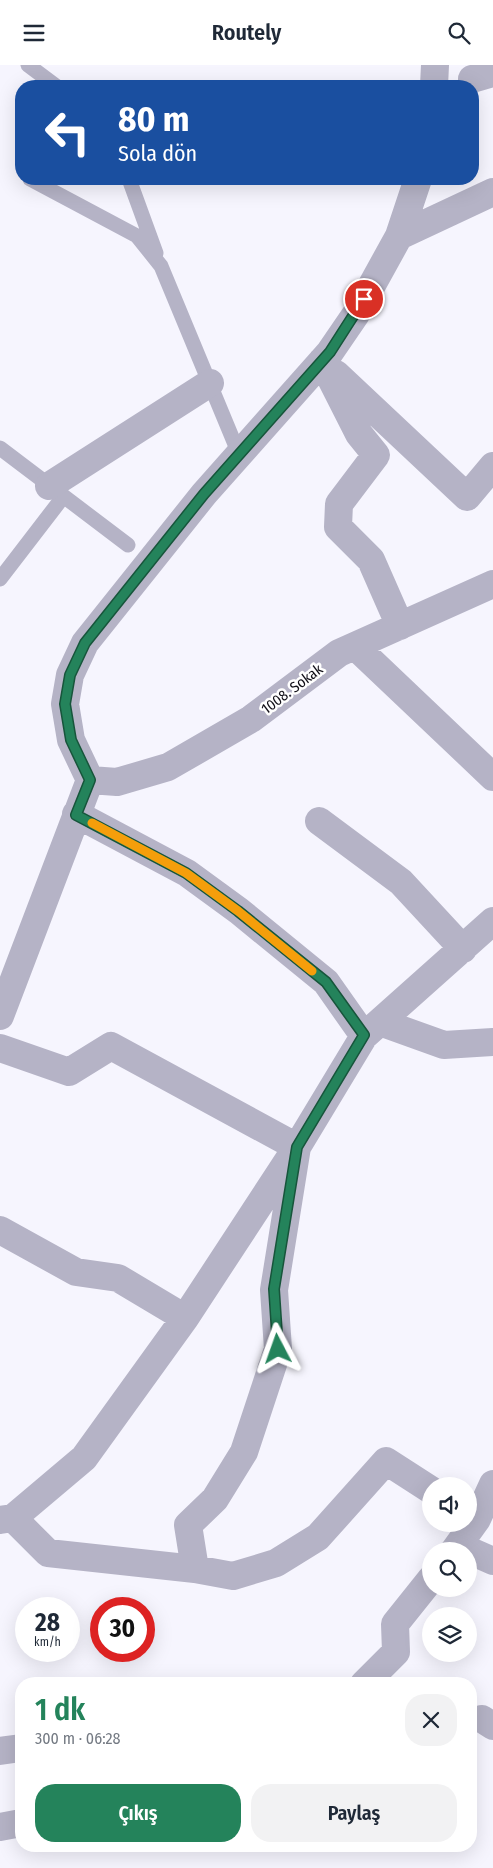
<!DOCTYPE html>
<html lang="tr">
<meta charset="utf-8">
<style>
:root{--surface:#fff;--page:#f2f2f3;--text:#1f2937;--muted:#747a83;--accent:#24835b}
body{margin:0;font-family:"Fira Sans Condensed",sans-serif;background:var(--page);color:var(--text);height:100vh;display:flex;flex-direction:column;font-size:19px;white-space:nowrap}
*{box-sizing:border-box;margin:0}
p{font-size:16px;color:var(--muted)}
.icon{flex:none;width:28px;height:28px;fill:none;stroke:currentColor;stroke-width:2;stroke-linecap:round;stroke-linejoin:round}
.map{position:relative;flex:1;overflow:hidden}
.details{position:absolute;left:15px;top:1612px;width:462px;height:175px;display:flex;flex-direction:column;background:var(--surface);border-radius:20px;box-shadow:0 5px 20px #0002}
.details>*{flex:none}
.banner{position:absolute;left:15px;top:15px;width:464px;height:105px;border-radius:20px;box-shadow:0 5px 20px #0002;background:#1a4fa0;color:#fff;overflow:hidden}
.tools{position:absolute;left:422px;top:1412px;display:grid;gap:10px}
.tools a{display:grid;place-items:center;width:55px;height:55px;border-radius:50%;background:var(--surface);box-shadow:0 5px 20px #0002;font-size:25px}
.speed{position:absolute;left:15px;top:1532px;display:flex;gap:10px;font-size:25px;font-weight:700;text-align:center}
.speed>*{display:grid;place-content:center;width:65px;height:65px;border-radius:50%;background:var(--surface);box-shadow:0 5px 20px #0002;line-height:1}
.speed small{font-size:12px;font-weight:400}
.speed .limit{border:8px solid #d22;background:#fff;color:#111}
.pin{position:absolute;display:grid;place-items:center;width:42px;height:42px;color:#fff;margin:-21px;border:2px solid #fff;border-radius:50%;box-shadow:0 1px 5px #0007}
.me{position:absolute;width:55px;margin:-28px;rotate:356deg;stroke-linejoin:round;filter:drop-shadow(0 0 4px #0008)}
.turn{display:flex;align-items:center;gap:18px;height:105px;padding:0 20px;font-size:22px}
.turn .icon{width:65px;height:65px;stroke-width:2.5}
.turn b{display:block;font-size:35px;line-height:42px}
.round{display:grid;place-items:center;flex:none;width:52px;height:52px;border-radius:20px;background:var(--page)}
.head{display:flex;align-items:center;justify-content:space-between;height:85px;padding:0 20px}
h1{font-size:30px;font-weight:600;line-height:38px;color:var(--accent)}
.button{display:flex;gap:10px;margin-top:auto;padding:10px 20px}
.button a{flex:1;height:58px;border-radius:20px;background:var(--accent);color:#fff;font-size:20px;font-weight:600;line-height:58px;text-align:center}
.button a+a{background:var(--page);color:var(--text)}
header{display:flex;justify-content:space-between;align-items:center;height:65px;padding:0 20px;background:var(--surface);font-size:22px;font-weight:600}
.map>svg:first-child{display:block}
</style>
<header><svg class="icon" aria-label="menu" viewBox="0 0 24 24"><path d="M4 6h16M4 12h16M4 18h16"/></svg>Routely<svg class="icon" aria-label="search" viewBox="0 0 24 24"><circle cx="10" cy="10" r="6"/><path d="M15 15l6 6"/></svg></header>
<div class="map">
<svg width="493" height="1803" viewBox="0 0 493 1803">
<rect width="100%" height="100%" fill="#f6f5fe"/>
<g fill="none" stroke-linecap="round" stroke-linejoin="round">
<path stroke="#b5b3c6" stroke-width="15" d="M28,0L56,21
M30,114L137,171L161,201L239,389
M129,114L156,188
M0,383L128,480
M0,514L63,432"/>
<path stroke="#b5b3c6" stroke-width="28" d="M472,14L493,8
M434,21L435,0
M399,171L493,127
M322,296L359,369L376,390L339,439L338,462L371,495L400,561
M336,309L467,432L493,401
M49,421L210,318
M355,581L493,712
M90,715L117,717L168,702L251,654L339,588L493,519
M76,749L187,808L239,846L326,917L364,971
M319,756L401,817L463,884
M0,951L90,715L71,675L65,639L70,610L85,578L204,429L330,287L356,249L399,171L418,114
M380,957L444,980L493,977
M0,983L69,1007L111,981L297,1082L274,1225L278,1284L244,1387L215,1434L188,1460L195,1504
M0,1165L76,1207L118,1213L185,1253
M13,1453L48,1488L195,1504L233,1511L276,1498L318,1472L386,1396L431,1425
M0,1455L13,1453L84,1393L185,1253L297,1082L364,971L493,856
M459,1481L493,1496
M454,1486L477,1454L493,1419
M364,1619L396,1587L395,1559L431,1514
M482,1654L493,1661
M0,1686L21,1683
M0,1762L21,1758"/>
</g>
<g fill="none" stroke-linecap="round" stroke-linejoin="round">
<defs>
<path id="route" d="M278,1284L274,1224L297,1082L364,970L326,917L238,846L186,808L76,750L90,715L71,675L65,639L70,610L85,578L204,429L330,287L364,234"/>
</defs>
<use href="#route" stroke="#17553b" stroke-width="12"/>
<use href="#route" stroke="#24835b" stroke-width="9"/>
<path stroke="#f59e0b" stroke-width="9" d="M92,758L186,808L238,846L312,906"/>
</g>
<g text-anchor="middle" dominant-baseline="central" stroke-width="5" stroke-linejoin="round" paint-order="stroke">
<g font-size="15" fill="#110f17" stroke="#fff">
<text transform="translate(292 624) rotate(-37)">1008. Sokak</text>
</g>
</g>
</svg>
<div class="tools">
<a><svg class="icon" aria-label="sound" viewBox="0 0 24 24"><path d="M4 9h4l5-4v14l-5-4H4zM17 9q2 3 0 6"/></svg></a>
<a><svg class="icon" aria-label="search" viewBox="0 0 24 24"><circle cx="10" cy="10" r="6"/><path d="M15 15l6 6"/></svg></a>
<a><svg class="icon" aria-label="layers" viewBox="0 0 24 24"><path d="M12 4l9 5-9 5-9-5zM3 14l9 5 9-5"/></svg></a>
</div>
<div class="speed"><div>28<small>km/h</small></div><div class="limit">30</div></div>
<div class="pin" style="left:364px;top:234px;background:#d93025"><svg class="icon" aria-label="arrive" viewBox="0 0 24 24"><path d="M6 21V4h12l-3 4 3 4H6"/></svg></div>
<svg class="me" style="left:278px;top:1284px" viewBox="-20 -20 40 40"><path d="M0-17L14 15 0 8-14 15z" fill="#24835b" stroke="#fff" stroke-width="4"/></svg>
<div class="banner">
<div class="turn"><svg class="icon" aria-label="left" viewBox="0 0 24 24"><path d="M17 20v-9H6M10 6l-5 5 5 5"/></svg><div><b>80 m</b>Sola dön</div></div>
</div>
<section class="details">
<div class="head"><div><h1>1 dk</h1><p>300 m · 06:28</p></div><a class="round"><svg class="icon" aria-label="close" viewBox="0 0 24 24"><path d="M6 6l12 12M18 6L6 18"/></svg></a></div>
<div class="button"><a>Çıkış</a><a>Paylaş</a></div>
</section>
</div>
